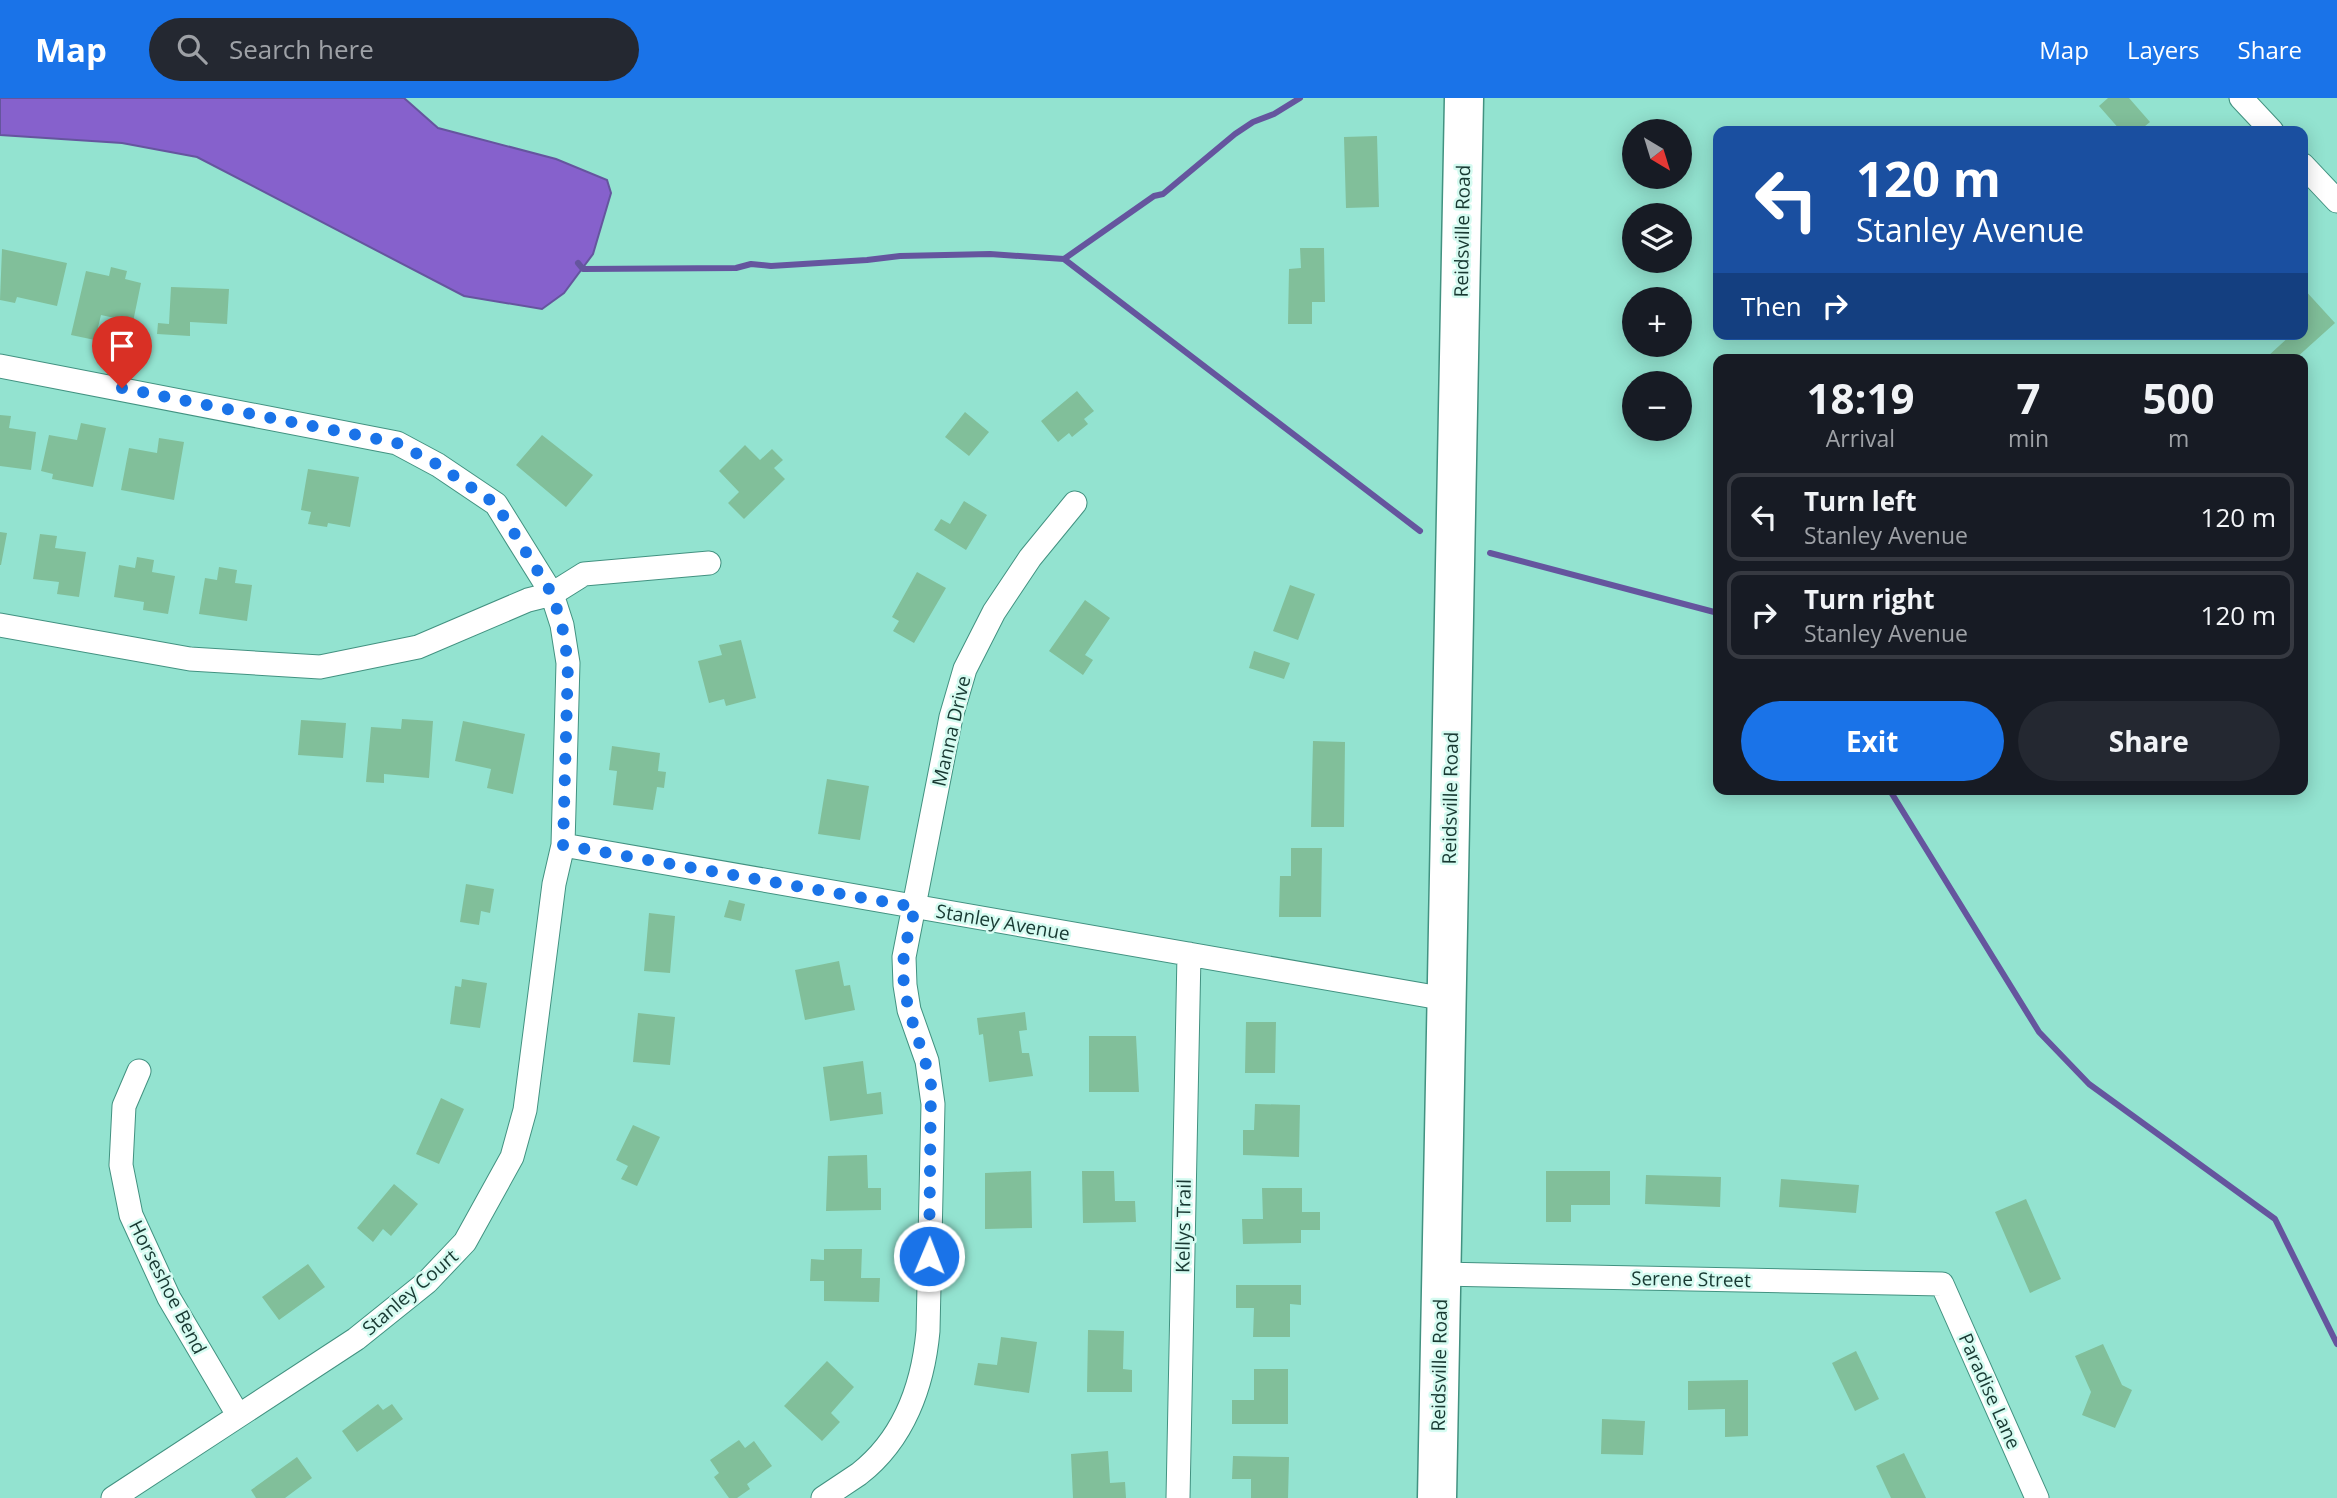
<!DOCTYPE html>
<meta charset="utf-8">
<style>
:root{--surface:#171b24;--page:#242831;--text:#f1f3f6;--muted:#9ea1a6;--line:#363941;--accent:#1a73e8}
body{margin:0;font-family:"Open Sans",sans-serif;background:var(--page);color:var(--text);height:100vh;display:flex;flex-direction:column;font-size:26px;white-space:nowrap}
*{box-sizing:border-box;margin:0}
p{font-size:23px;color:var(--muted)}
.icon{flex:none;width:38px;height:38px;fill:none;stroke:currentColor;stroke-width:2;stroke-linecap:round;stroke-linejoin:round}
.map{position:relative;flex:1;overflow:hidden}
.side{position:absolute;left:1713px;top:256px;width:595px;height:441px;display:flex;flex-direction:column;background:var(--surface);border-radius:14px;box-shadow:0 4px 18px #0003}
.side>*{flex:none}
.guide{position:absolute;left:1713px;top:28px;width:595px;height:214px;border-radius:14px;box-shadow:0 4px 18px #0003;background:#1a4fa0;color:#fff;overflow:hidden}
.needle{width:46px;rotate:142deg}
.controls{position:absolute;left:1622px;top:21px;display:grid;gap:14px}
.controls a{display:grid;place-items:center;width:70px;height:70px;border-radius:50%;background:var(--surface);box-shadow:0 4px 18px #0003;font-size:35px}
.pin{position:absolute;display:grid;place-items:center;width:60px;height:60px;color:#fff;margin:-72px -30px;border-radius:50% 50% 50% 0;rotate:-45deg;box-shadow:0 0 7px #0007}
.pin .icon{rotate:45deg}
.me{position:absolute;width:77px;margin:-38px;rotate:1deg;stroke-linejoin:round;filter:drop-shadow(0 0 5px #0008)}
.turn{display:flex;align-items:center;gap:24px;height:147px;padding:0 28px;font-size:32px}
.turn .icon{width:91px;height:91px;stroke-width:2.5}
.turn b{display:block;font-size:49px;line-height:60px}
.then{display:flex;align-items:center;height:66px;padding:0 28px;background:#0003;gap:14px;font-size:26px}
.eta{display:flex;justify-content:space-evenly;align-items:center;height:119px;text-align:center}
.eta b{font-size:42px;font-weight:700;line-height:49px}
.button{display:flex;gap:14px;margin-top:auto;padding:14px 28px}
.button a{flex:1;height:80px;border-radius:42px;background:var(--accent);color:#fff;font-size:28px;font-weight:700;line-height:80px;text-align:center}
.button a+a{background:var(--page);color:var(--text)}
ul{padding:0;list-style:none}
li{display:flex;align-items:center;gap:21px;height:88px;margin:0 14px 10px;padding:0 14px;border:4px solid var(--line);border-radius:14px}
li div{flex:1}
li b{display:block;font-size:26px}
li em{font-style:normal}
header{display:flex;align-items:center;gap:42px;box-sizing:border-box;height:98px;padding:0 35px;background:var(--accent);color:#fff}
header strong{font-size:33px}
nav{display:flex;gap:38px;margin-inline-start:auto;font-size:24px}
.search{width:490px;height:63px;background:var(--page);display:flex;align-items:center;gap:18px;box-sizing:border-box;padding:0 24px;border-radius:38px;color:var(--muted);font-size:26px}
.map>svg:first-child{display:block}
</style>
<header>
<strong>Map</strong>
<div class="search"><svg class="icon" aria-label="search" viewBox="0 0 24 24"><circle cx="10" cy="10" r="6"/><path d="M15 15l6 6"/></svg>Search here</div>
<nav><a>Map</a><a>Layers</a><a>Share</a></nav>
</header>
<div class="map">
<svg width="2337" height="1400" viewBox="0 0 2337 1400">
<rect width="100%" height="100%" fill="#93e3d0"/>
<path fill="#8661cc" stroke="#65559e" stroke-width="2" d="M0,0H404L438,30L556,61L607,82L611,95L593,156L564,195L542,211L464,198L197,59L122,45L0,37Z"/>
<g fill="none" stroke-linecap="round" stroke-linejoin="round">
<path stroke="#65559e" stroke-width="6" d="M1064,161L1154,98L1163,96L1235,36L1253,24L1274,16L1300,0
M578,165L583,171L736,170L751,166L771,168L867,162L900,158L990,156L1064,161L1420,433
M1490,455L1718,515
M1889,691L2039,934L2089,986L2275,1121L2337,1246"/>
</g>
<path fill="#81bf9a" d="M2108,0H2129L2150,24L2139,33H2121L2099,8Z
M1377,38L1379,109L1346,110L1344,39Z
M1300,150H1324L1325,204H1312V226H1288L1289,171L1301,170Z
M2,151L67,165L57,208L17,199L15,205L0,202Z
M111,169L127,173L125,181L141,185L133,224L101,217L95,242L71,237L86,173L109,178Z
M171,189L229,191L227,226L190,224V238L157,236L158,225L169,226Z
M2303,190L2335,225L2295,261H2271L2268,258L2292,236H2303Z
M1077,293L1094,313L1084,321L1088,326L1072,339L1069,335L1058,344L1041,323Z
M965,314L989,334L969,358L945,339Z
M0,317L11,318L9,330L36,334L31,372L0,368Z
M81,325L106,330L93,389L52,381L53,376L41,373L49,337L77,342Z
M542,337L593,377L566,409L516,367Z
M159,340L184,344L174,402L121,392L129,350L157,355Z
M745,347L760,362L772,351L783,362L774,370L785,381L744,421L728,405L739,394L719,373Z
M308,371L359,379L350,429L328,425L327,429L308,426L311,414L301,412Z
M964,403L987,417L966,452L934,432L941,421L950,426Z
M0,434L7,435L1,467H0Z
M40,436L57,438L55,450L86,454L79,499L57,496L59,484L33,481Z
M137,459L154,462L152,474L175,478L168,516L143,512L144,504L114,499L119,467L135,470Z
M219,469L237,472L235,485L252,487L247,523L199,516L205,480L217,482Z
M917,474L946,490L914,545L893,533L899,523L892,519Z
M1290,487L1315,496L1298,542L1273,533Z
M1085,502L1110,520L1085,557L1093,562L1083,577L1049,553Z
M741,542L756,600L726,608L724,601L709,605L698,563L722,557L719,547Z
M1254,553L1290,565L1284,581L1249,570Z
M402,621L433,623L429,680L384,676V685L366,684L371,629L401,631Z
M301,622L346,625L343,660L298,657Z
M463,623L525,636L513,696L487,690L491,671L455,663Z
M1313,643L1345,644L1344,729H1311Z
M612,648L660,655L658,673L666,674L664,690L657,689L653,712L613,707L617,673L609,672Z
M827,681L869,688L860,742L818,736Z
M1291,750H1322L1321,819H1279L1280,778H1291Z
M466,786L494,791L490,815L481,813L479,827L460,824Z
M729,802L745,806L741,823L724,819Z
M649,815L675,818L670,875L644,873Z
M839,863L844,888L850,887L855,912L805,922L795,872Z
M462,881L487,885L480,930L450,926L455,888L461,889Z
M1025,914L1027,932L1019,933L1022,955H1029L1033,978L989,984L983,936L979,937L977,920Z
M638,915L675,919L670,967L633,964Z
M1246,924H1276L1275,975H1245Z
M1089,938H1136L1139,994H1089Z
M863,963L867,996L881,994L883,1016L830,1023L823,969Z
M441,1000L464,1011L439,1066L416,1056Z
M1255,1006L1300,1007L1299,1059L1243,1057V1032H1254Z
M633,1027L660,1039L637,1088L621,1081L628,1068L616,1062Z
M867,1057L868,1090H881V1112L826,1113L828,1058Z
M1031,1073L1032,1130L985,1131V1075Z
M1082,1073H1114L1115,1103H1135L1136,1124L1083,1125Z
M1546,1073H1610V1107H1571V1124H1546Z
M1646,1077L1721,1079L1720,1109L1645,1106Z
M1781,1081L1859,1087L1856,1115L1779,1109Z
M394,1086L418,1106L391,1138L383,1131L373,1144L357,1130Z
M1262,1090H1302V1114H1320V1132H1301V1145L1243,1146L1242,1121H1263Z
M2026,1101L2061,1181L2030,1195L1995,1114Z
M824,1151H862L861,1180H880L879,1204L824,1203V1183H810L811,1161L824,1162Z
M308,1166L325,1189L279,1222L262,1199Z
M1236,1187H1301V1207L1290,1206V1239H1253L1254,1210H1236Z
M1088,1232L1124,1233L1123,1271L1132,1272V1294H1087Z
M1001,1239L1037,1244L1029,1295L974,1287L978,1265L997,1267Z
M2103,1246L2122,1287L2132,1292L2115,1330L2082,1317L2091,1294L2075,1258Z
M1856,1253L1879,1301L1855,1313L1832,1265Z
M827,1263L854,1289L831,1315L840,1324L822,1343L784,1308Z
M1254,1271H1288V1326H1232V1302H1254Z
M1748,1282V1338L1725,1339V1311L1688,1312V1283Z
M378,1306L383,1312L392,1306L403,1321L357,1354L342,1333Z
M1602,1321L1645,1323L1643,1357L1601,1356Z
M739,1342L745,1350L754,1343L772,1368L747,1386L750,1391L737,1400H729L714,1379L719,1375L710,1362Z
M1108,1353L1110,1385L1125,1384L1126,1400H1073L1071,1356Z
M1904,1355L1926,1400H1891L1876,1368Z
M1233,1358L1289,1359L1288,1400H1251V1381H1232Z
M297,1359L312,1380L285,1400H256L251,1392Z"/>
<g fill="none" stroke-linecap="round" stroke-linejoin="round">
<defs>
<path id="street" d="M2241,0L2272,33
M2303,67L2337,103
M0,268L397,345L438,367L496,406L552,496L562,527L568,565L563,747L554,786L525,1012L512,1059L465,1144L427,1184L356,1241L113,1400
M0,527L190,561L320,569L418,549L528,502L552,496L584,476L709,465
M563,747L1446,901
M139,973L124,1008L121,1067L131,1117L169,1200L238,1317
M1440,1176L1942,1186L2037,1400
M823,1400C835,1392 847,1384 859,1376C904,1341 923,1287 928,1233L933,1006L927,963L909,912L905,887L904,859L951,619L965,571L994,514L1030,460L1075,405
M1178,1400L1189,856"/>
<path id="highway" d="M1437,1400L1464,0"/>
</defs>
<use href="#street" stroke="#429281" stroke-width="25"/>
<use href="#highway" stroke="#429281" stroke-width="41"/>
<use href="#street" stroke="#fff" stroke-width="23"/>
<use href="#highway" stroke="#fff" stroke-width="38"/>
</g>
<g fill="none" stroke-linecap="round" stroke-linejoin="round">
<path stroke="#1a73e8" stroke-width="12" stroke-dasharray="0 21.6" d="M122,290L397,345L438,367L496,406L552,496L562,527L568,565L563,747L915,809C912,825 906,841 904,857C898,902 923,945 931,987L929,1158"/>
</g>
<g text-anchor="middle" dominant-baseline="central" stroke-width="5" stroke-linejoin="round" paint-order="stroke">
<g font-size="19" fill="#183932" stroke="#d5fbf1">
<text transform="translate(1462 133) rotate(-89)">Reidsville Road</text>
<text transform="translate(951 633) rotate(-77)">Manna Drive</text>
<text transform="translate(1450 700) rotate(-89)">Reidsville Road</text>
<text transform="translate(1003 824) rotate(10)">Stanley Avenue</text>
<text transform="translate(1183 1128) rotate(-89)">Kellys Trail</text>
<text transform="translate(1691 1181) rotate(1)">Serene Street</text>
<text transform="translate(168 1189) rotate(63)">Horseshoe Bend</text>
<text transform="translate(410 1194) rotate(-41)">Stanley Court</text>
<text transform="translate(1439 1267) rotate(-89)">Reidsville Road</text>
<text transform="translate(1990 1293) rotate(66)">Paradise Lane</text>
</g>
</g>
</svg>
<div class="controls">
<a><svg class="needle" viewBox="-14 -14 28 28"><path d="M0-13l5 13h-10z" fill="#e53935"/><path d="M0 13l5-13h-10z" fill="#9ea1a6"/></svg></a>
<a><svg class="icon" aria-label="layers" viewBox="0 0 24 24"><path d="M12 4l9 5-9 5-9-5zM3 14l9 5 9-5"/></svg></a>
<a>+</a>
<a>−</a>
</div>
<div class="pin" style="left:122px;top:290px;background:#d93025"><svg class="icon" aria-label="arrive" viewBox="0 0 24 24"><path d="M6 21V4h12l-3 4 3 4H6"/></svg></div>
<svg class="me" style="left:929px;top:1158px" viewBox="-20 -20 40 40"><circle r="17" fill="#1a73e8" stroke="#fff" stroke-width="3"/><path d="M0-11L8 9 0 5-8 9z" fill="#fff"/></svg>
<div class="guide">
<div class="turn"><svg class="icon" aria-label="left" viewBox="0 0 24 24"><path d="M17 20v-9H6M10 6l-5 5 5 5"/></svg><div><b>120 m</b>Stanley Avenue</div></div>
<div class="then">Then<svg class="icon" aria-label="right" viewBox="0 0 24 24"><path d="M7 20v-9h11M14 6l5 5-5 5"/></svg></div>
</div>
<section class="side">
<div class="eta">
<div><b>18:19</b><p>Arrival</p></div>
<div><b>7</b><p>min</p></div>
<div><b>500</b><p>m</p></div>
</div>
<ul>
<li><svg class="icon" aria-label="left" viewBox="0 0 24 24"><path d="M17 20v-9H6M10 6l-5 5 5 5"/></svg><div><b>Turn left</b><p>Stanley Avenue</p></div><em>120 m</em></li>
<li><svg class="icon" aria-label="right" viewBox="0 0 24 24"><path d="M7 20v-9h11M14 6l5 5-5 5"/></svg><div><b>Turn right</b><p>Stanley Avenue</p></div><em>120 m</em></li>
</ul>
<div class="button"><a>Exit</a><a>Share</a></div>
</section>
</div>
